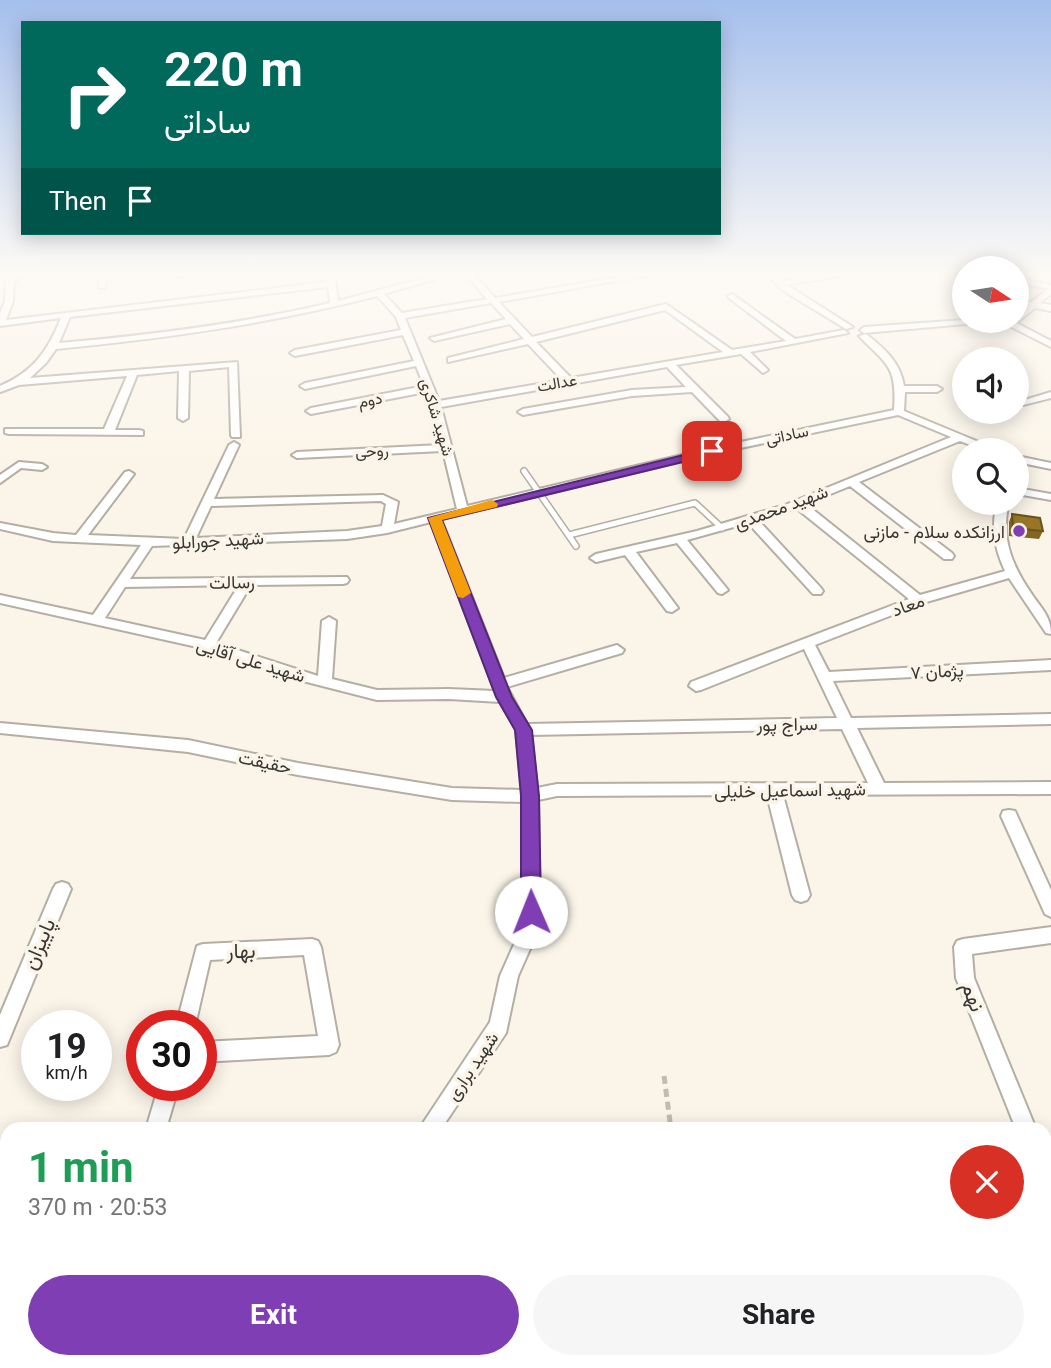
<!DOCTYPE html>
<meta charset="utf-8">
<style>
:root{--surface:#fff;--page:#f6f6f6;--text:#202124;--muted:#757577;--accent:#7f3eb3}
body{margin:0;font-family:Roboto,Vazirmatn,sans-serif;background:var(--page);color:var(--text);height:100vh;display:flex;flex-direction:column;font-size:26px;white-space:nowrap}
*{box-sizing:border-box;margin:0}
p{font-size:23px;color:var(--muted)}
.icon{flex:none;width:38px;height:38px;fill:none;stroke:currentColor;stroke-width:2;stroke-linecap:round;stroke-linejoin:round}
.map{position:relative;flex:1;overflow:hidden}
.drawer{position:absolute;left:0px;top:1122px;width:1052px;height:247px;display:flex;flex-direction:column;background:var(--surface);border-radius:21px 21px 0 0;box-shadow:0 4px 18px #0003}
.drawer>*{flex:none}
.hud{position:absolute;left:21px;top:21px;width:700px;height:214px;border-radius:0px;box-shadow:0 4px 18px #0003;background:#00695c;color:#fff;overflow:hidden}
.needle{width:46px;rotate:102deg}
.controls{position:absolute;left:952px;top:256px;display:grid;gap:14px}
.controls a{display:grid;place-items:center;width:77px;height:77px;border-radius:50%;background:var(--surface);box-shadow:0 4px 18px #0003;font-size:35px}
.speed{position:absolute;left:21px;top:1010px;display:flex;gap:14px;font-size:35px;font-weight:700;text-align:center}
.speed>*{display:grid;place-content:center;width:91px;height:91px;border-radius:50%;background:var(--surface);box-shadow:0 4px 18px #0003;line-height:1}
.speed small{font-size:18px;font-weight:400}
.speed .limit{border:10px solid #d22;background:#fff;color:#111}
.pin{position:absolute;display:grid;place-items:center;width:60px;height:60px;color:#fff;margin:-30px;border-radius:14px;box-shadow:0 4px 10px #0006}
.me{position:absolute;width:77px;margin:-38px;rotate:359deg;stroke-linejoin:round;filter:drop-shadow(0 0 5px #0008)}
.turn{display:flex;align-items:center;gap:24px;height:147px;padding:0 28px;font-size:32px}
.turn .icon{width:91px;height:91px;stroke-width:2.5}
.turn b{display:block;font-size:49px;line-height:60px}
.then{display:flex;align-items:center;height:66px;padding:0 28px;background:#0003;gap:14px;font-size:26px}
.round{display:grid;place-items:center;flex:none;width:74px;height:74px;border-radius:37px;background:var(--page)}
.overview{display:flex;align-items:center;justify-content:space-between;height:119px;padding:0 28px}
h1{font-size:42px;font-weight:700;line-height:52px;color:#1e9e55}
.action{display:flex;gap:14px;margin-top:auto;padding:14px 28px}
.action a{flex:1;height:80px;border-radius:42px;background:var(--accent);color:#fff;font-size:28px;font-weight:700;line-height:80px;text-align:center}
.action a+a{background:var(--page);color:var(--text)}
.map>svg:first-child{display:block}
</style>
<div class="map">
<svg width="1051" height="1368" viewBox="0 0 1051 1368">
<rect width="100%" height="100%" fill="#fbf5e9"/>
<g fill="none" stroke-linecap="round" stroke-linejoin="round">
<defs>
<path id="service" d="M524,471L576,546
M569,535L695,503L722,528"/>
<path id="minor" d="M6,272H14V275L22,272H33L14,281L13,301L6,320L327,282L326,272H334L338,301L446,272H460L384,294L402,313L487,299L463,272H472L495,298L647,272H666L499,302L532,337L666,304L732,350L786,341L729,298L728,296L732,294L795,339L844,330L848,333L750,352L768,370L763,373L741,354L676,365L728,417L729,419L724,422L720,421L692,392L632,396L523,415L518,412L523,409L632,390L686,387L667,367L441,407L467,506L712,448L894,410C897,365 887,365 859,336L866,334C885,349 900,362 904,386H937L942,389L937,392H905L904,411L998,450H983L960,441L859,482L952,553L954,556L952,559H944L850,486L806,504L920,595L1005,571C994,547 991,528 997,502H1009C1000,538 1012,566 1033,596C1042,609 1051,617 1051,634L1046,633L1009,578L923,603L815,645L829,672L1051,660V670L833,681L851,718L1051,714V724L857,728L884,783L1051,782V794L783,795L810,895L807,900L801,902L795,900L792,895L767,795L557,796L538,800L540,912L534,940L518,976L506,1033L441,1129H419L490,1022L500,976L516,940L522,912V802L452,800L298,775L188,752L0,733V723L188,740L298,763L452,788L522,790L516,730L500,702L449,699L377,700L299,680L206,649L0,603V595L93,615L141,545L53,541L0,529V523L53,533L76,535L125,472L129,471L134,474L88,535L184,539L229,445L234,442L239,445L214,499L383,495L398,502L394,524L457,509L443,451L297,458L292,455L297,452L441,445L426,392L311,414L306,411L311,408L424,386L416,366L305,389L300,386L305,383L414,361L403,335L295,356L290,353L295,350L401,330L396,317L377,296C269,324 168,338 56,349L46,363L30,378L237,362L240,437H232L231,435L229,367L189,371L188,418L183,421L178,418L179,371L137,375L115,430H139L143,431V435L9,434L5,433V429H104L127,376L19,385L0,392V386C33,372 48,351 61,318L0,326V313L5,301ZM328,287L330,303C240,324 151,335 59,343L70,317ZM491,303L506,319L430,338L434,341L510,324L524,339L448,358V362L528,344L562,380L439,401L405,318ZM665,310L723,352L571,378L536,342ZM898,415L951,437L785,505L697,531L596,554L590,558L596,562L625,555L667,611L672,612L678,608L636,552L677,543L718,593L722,594L728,590L687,540L748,523L813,594H821L823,591L821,588L758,520L796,508L909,599L691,682L689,686L696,691L701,690L804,649L837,718L527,724L507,687L622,653L624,650L617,645L504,678L441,519L712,454ZM381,501L386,504L382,526L347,531L196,538L211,506ZM431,522L495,691L449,689L377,690L332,679L336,621L329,617L322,621L318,676L216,643L251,585L343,584L347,583L349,580L347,577L130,579L152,546L347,539L387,533ZM239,585L205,640L105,618L125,587ZM842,729L868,783L557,784L537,788L531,735Z
M110,272H122L107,279L105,288H99L100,276Z
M139,272H191L184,277Z
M765,272H774L783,281L840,272H860L787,285L853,327L846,329L782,290Z
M1017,278L1051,285V294L1040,303L1051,305V311L1035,308L1020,320H1016L1017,314L1026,306L1017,304V300L1031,302L1048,289L1017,282Z
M964,320H1011L1051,341V347L1000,321L864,333L860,330L864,327Z
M1051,392V398L1023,405L1018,402Z
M1017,456L1051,463V469L1017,462Z
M19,462L42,464L47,467L42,470L21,468L0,483V475Z
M1017,488L1051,494V500L1017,494Z
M1009,810L1015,811L1051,890V917L1045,914L1001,816L1003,811Z
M62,882L68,884L71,889L7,1045L0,1047V1015L53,889L56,884Z
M1051,927V943L972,954L974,978L1036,1129H1016L956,978L954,947L957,941L963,939Z
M312,939L318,941L321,947L339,1045L336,1052L329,1055L201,1062V1042L318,1036L304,955L210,960L195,1026H176L197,946L203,944Z
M159,1085H179L166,1129H146Z
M806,1362H830L831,1368H807Z"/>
<path id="tertiary" d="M169,1362H199L197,1368H167Z"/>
<path id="secondary" d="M508,1362H541L544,1368H510Z"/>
<path id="primary" d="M1045,1163H1051V1195H1045Z
M1051,1227V1261L1045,1262V1228Z
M0,1239H7V1273H0Z
M7,1310V1346L0,1347V1311Z"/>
</defs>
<use href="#service" stroke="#b4aea3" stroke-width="8"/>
<use href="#minor" stroke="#b4aea3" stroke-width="4"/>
<use href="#tertiary" stroke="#b4aea3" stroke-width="3"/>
<use href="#secondary" stroke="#b4aea3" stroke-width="4"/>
<use href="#primary" stroke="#b4aea3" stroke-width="3"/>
<path stroke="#c0bcb2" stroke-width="5" stroke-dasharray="8 5" stroke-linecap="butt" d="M664,1076L671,1129"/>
<use href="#service" stroke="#fff" stroke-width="5"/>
<use href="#minor" fill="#fff" fill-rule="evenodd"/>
<use href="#tertiary" fill="#fff" fill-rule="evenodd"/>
<use href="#secondary" fill="#fff" fill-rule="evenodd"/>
<use href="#primary" fill="#fff" fill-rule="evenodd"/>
</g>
<path fill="#846522" d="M1012,514L1043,531L1039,539L1009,536V522Z"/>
<path fill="#997627" stroke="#6b531b" stroke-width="2" d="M1012,514L1040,518L1043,531L1013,528Z"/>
<linearGradient id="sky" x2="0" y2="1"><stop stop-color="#a5bfed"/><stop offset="0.59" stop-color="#fdfaf5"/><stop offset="1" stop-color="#fdfaf5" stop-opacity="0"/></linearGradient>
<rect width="1051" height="464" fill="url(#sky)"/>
<path fill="#7f3eb3" stroke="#532874" stroke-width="2" d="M712,448L716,449V454L442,520L512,697L532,730L539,796L541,912L538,918L531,921L524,918L521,912V796L515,730L496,697L428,518Z"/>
<path fill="#f59e0b" d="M492,500L498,504L497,507L442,520L471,593L463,598L458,597L428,518Z"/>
<circle fill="#7f3eb3" stroke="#fbf5e9" stroke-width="2.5" cx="1019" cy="531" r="7"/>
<g text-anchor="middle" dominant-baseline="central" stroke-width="7" stroke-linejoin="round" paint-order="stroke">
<g font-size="16" fill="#383632" stroke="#fbf5e9">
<text transform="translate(557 383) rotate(-10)">عدالت</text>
<text transform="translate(370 400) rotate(-11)">دوم</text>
<text transform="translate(437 417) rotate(73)">شهید شاکری</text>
<text transform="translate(787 435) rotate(-12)">ساداتی</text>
<text transform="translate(372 451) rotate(-3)">روحی</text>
</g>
<g font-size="18" fill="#383632" stroke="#fbf5e9">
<text transform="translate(781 507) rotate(-20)">شهید محمدی</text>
<text transform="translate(218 540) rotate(-3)">شهید جورابلو</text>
<text transform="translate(232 582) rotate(-1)">رسالت</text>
<text transform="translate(908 605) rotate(-20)">معاد</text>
<text transform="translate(251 660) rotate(17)">شهید علی آقایی</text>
<text transform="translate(937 671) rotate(-3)">پژمان ۷</text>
<text transform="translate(787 724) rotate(-1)">سراج پور</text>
<text transform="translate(265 762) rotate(12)">حقیقت</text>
<text transform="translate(790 790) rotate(-1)">شهید اسماعیل خلیلی</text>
<text transform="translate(472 1066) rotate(-56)">شهید براری</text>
</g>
<g font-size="18" fill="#383632" stroke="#fbf5e9" text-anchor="end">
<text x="1005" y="531">ارزانکده سلام - مازنی</text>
</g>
<g font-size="21" fill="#383632" stroke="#fbf5e9">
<text transform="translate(39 944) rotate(-67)">پاییزان</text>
<text transform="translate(241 951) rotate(-1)">بهار</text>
<text transform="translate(973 997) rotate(69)">نهم</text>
</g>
</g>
</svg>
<div class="controls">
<a><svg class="needle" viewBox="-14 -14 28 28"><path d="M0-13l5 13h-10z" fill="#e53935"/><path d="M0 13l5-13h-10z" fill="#757577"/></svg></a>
<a><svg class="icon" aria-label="sound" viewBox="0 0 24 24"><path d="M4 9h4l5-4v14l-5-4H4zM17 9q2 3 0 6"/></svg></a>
<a><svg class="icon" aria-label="search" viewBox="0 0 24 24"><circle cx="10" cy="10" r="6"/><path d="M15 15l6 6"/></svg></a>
</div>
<div class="speed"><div>19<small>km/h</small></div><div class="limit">30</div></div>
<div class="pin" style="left:712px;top:451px;background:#d93025"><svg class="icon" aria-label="arrive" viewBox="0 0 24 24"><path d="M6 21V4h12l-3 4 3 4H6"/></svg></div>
<svg class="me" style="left:531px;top:912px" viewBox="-20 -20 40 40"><circle r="19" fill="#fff"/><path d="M0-13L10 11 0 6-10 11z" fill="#7f3eb3"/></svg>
<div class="hud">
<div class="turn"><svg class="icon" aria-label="right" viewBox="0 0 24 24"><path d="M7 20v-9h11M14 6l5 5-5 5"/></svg><div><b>220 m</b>ساداتی</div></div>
<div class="then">Then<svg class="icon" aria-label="arrive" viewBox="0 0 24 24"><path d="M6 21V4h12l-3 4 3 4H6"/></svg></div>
</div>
<section class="drawer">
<div class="overview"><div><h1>1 min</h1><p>370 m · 20:53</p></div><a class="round" style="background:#d93025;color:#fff"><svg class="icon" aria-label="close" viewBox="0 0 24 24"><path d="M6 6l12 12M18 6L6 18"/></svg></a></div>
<div class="action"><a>Exit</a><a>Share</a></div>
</section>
</div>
